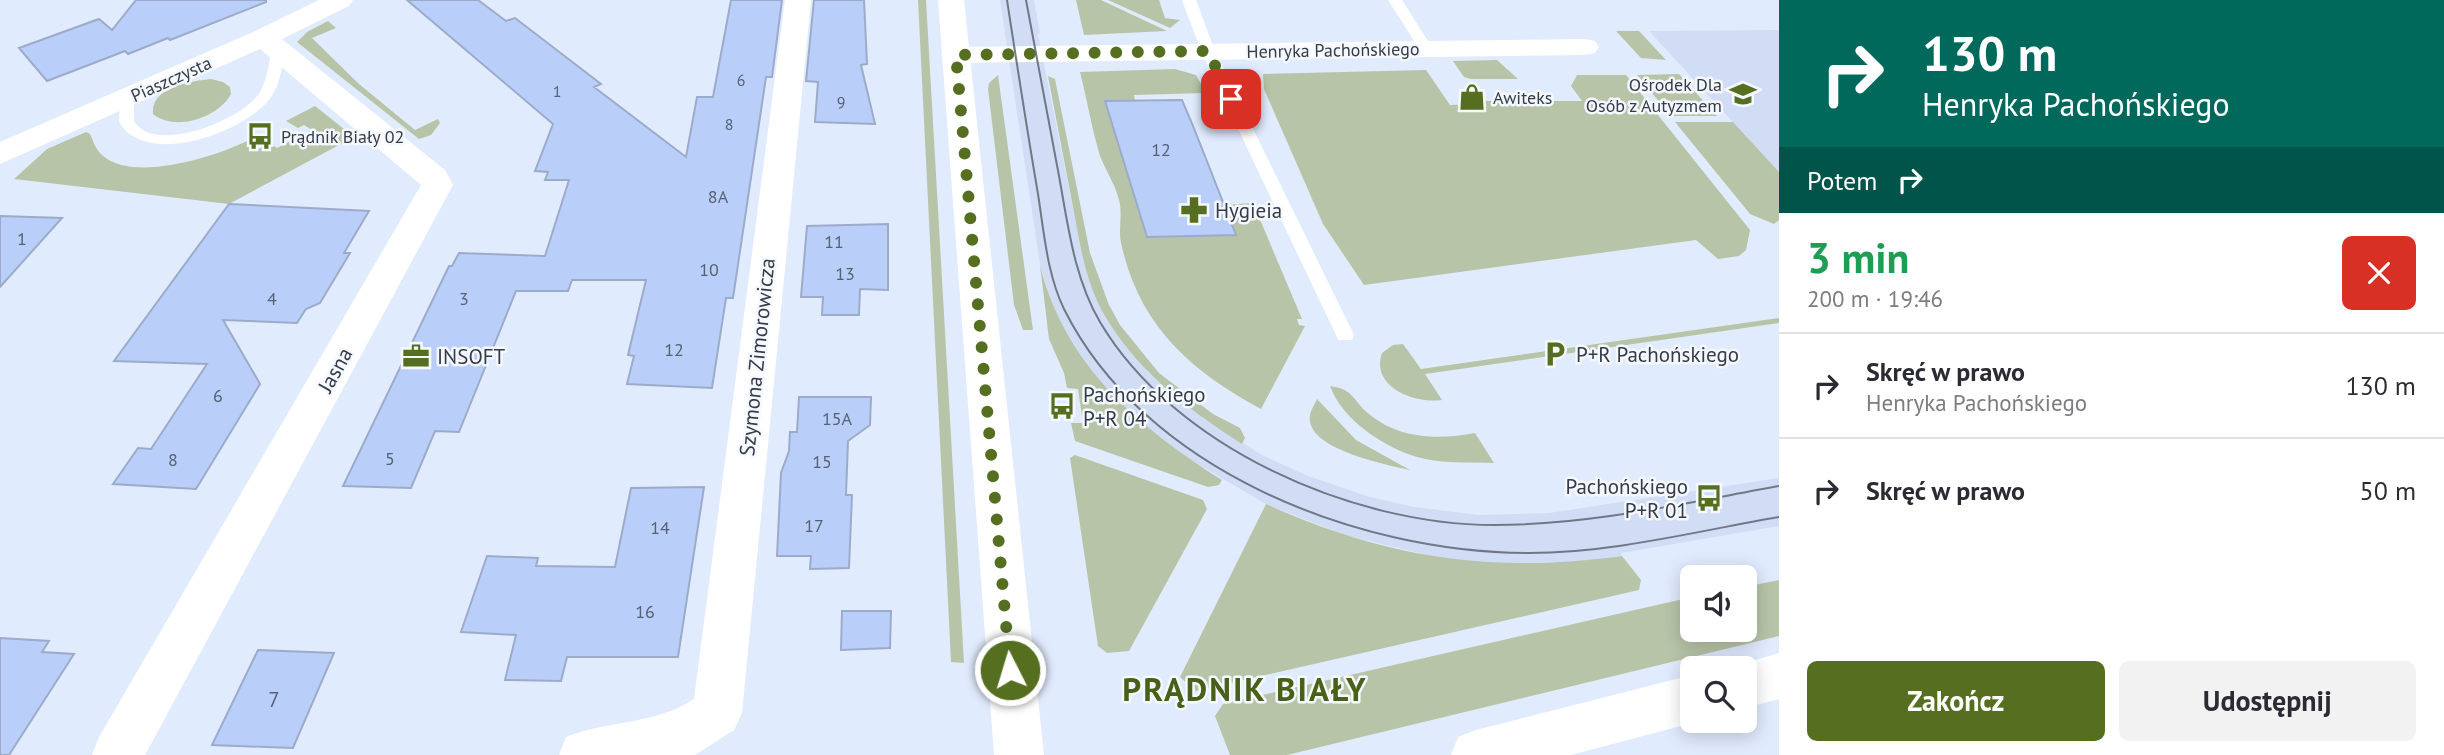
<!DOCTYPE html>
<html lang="pl">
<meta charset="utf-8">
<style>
:root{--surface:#fff;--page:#f2f2f3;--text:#2b2b33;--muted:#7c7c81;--line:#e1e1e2;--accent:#556e20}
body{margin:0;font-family:"PT Sans",sans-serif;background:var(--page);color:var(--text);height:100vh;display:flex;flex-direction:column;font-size:26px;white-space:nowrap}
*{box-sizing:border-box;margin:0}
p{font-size:23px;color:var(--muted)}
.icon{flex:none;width:38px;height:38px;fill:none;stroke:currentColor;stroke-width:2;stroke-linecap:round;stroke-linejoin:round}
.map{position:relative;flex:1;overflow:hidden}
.drawer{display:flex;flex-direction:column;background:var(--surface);width:665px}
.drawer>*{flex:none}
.banner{background:#00695c;color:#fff;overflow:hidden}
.tools{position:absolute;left:1680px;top:565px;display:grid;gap:14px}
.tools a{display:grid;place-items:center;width:77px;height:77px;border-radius:10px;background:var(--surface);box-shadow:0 4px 18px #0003;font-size:35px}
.pin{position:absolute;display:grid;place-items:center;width:60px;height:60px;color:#fff;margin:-30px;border-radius:14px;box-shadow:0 4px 10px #0006}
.me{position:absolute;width:77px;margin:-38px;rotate:355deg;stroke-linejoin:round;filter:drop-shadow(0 0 5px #0008)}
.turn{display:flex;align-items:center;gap:24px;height:147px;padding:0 28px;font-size:32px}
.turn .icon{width:91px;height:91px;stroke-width:2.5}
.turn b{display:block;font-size:49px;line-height:60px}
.then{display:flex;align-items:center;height:66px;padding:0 28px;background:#0003;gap:14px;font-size:26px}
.round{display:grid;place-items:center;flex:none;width:74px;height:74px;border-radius:10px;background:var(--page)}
.overview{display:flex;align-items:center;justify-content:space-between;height:119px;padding:0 28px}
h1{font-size:42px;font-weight:800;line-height:52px;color:#1e9e55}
.cta{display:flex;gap:14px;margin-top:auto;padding:14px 28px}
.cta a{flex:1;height:80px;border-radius:10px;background:var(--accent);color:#fff;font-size:28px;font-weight:800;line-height:80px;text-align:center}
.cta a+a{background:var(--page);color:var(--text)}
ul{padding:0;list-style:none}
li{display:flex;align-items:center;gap:21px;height:105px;padding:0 28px;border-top:2px solid var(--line)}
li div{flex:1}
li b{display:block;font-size:26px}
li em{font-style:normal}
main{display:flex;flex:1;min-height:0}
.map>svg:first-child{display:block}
</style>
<main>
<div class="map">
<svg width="1779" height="755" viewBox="0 0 1779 755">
<rect width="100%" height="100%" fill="#e1ebfe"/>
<path fill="#d1ddf4" d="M1000,0H1034L1040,34H1038L1081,249L1102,310L1146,370L1204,419L1262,455L1308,476L1370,497L1414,507L1479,515L1549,513L1779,478V526L1621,553L1622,556L1582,562L1487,564L1435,557L1344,535L1266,504L1189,459L1146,427L1106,389L1070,341L1053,309L1040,264Z
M1779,30V172L1649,31Z"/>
<path fill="#b8c4a8" d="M918,0H926L964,663L951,662Z
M1076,0H1101L1167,31L1084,35Z
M1108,0H1159L1165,18L1180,20L1170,28Z
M328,21L336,28L312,38L359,84L415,130L438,119L440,123L431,135L419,139L297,42L307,32Z
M1616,31H1639L1666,60L1641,58Z
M1497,60L1518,79H1471L1464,77L1453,61Z
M1175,69L1196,75L1206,93L1134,95L1135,101L1105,102L1147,237L1236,235L1224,205L1253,203L1302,319H1297L1299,325L1305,326L1261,409C1189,370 1139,325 1121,243C1118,229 1123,214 1119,200C1115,184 1106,171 1100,156C1092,129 1087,100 1080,72Z
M1426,70L1450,105L1474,104L1473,101H1582L1571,86L1577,75H1626L1750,230L1746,250L1739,256L1718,259L1696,240L1364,285L1323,224L1264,89L1263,74Z
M1679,74L1717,116H1671L1637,75Z
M998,75L1033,330H1023L1014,305L988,89L989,83Z
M1048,76L1055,79L1090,253L1109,305L1120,325L1159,373L1213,414L1240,428L1245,438L1242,444C1187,409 1133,368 1101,309C1084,276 1079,238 1072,202C1064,160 1056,118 1048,76Z
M211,79L223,82L230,87L231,94C218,118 175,132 153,114C150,87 192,81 211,79Z
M315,106L354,137L229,204L14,179L47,149L86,132L90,134C92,138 94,145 97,149C122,187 215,157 247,141L259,149L269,143L277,148L312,130L304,125L298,128L286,121Z
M1675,122H1733L1779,172V220L1774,224L1750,214Z
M1040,265C1064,364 1138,427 1222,480L1219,485L1208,487L1075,441L1071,423H1083L1078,389L1067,388L1064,373L1049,339Z
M1779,318V323L1425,374L1442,400C1415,404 1370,387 1382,353L1393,345L1403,344L1421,369Z
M1330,386C1354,389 1352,400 1369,414C1399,439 1438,440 1475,433L1494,463C1469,462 1441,464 1417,457C1384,447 1342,420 1330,386Z
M1317,399L1356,440L1410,470C1387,465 1319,451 1311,425C1307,415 1313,408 1317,399Z
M1075,455L1203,500L1207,509L1129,651L1107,653L1098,646L1070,458Z
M1266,504C1385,558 1493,574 1622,556L1641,580L1639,590L1195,691L1180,677Z
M1779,580V636L1287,755H1230L1215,716L1223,704L1692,597V630H1745V587Z"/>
<path fill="#b9cff9" stroke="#9cabc9" stroke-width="2" d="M136,0H266V2L170,40L168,38L128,54L125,51L47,81L19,48L99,19L112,30Z
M407,0H478L506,21L515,18L601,84L594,87L686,157L697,97H713L731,0H782L772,77H766L733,298H726L712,388L627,384L634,356L628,355L646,280H572L568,291H516L459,432L435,431L411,488L343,486L449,266H452L459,253L545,256L569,180H545L548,172L535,171L553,124Z
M814,0H864L867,64L861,65L875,124L815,122L818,82L806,81Z
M1182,100L1193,126L1236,235L1147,237L1105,101Z
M229,204L369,211L344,253H350L320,303L306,309L297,323L223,320L260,384L196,489L113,484L138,448L151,449L207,364L114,361Z
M0,216L62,218L0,287Z
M888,224V290L860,289L859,315H822L823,297H801L807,226Z
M799,397H871L870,425L848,441L846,495H852L849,568L810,569L811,556H777L781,473L789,451L790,432H797Z
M704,487L678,657H567L561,681L505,680L516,635L461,632L487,556L538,558L536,566L615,567L631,488Z
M842,611H891L890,648L841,650Z
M0,638L49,641L42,652L74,654L9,755H0Z
M258,650L334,653L293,748L212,745Z"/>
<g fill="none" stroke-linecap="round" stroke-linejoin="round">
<path fill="#fff" fill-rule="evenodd" d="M1182,0H1196L1215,51L1354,335L1352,340H1338L1336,335L1201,51Z
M1388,0H1402L1433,49L1431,52H1421Z
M278,46L285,50C282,68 280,87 268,101C241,133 146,168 119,122L120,98L127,94L134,98V122C138,126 142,130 147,132C176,145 244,118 260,92C267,80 269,64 271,50Z"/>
<path fill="#fff" fill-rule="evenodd" d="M319,0H353L349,6L282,39L445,170L453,185L145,755H92L99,737L421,185L260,49L0,164V142L253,32Z
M785,0H811L742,713L734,730L695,755H559L566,737C608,720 655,725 694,699Z
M1585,39L1595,41L1599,47L1595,53L1585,55L955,63L945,61L941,55L945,49L955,47Z"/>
<path fill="#fff" fill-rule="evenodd" d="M938,0H964L1044,755H994Z"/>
<path fill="#fff" fill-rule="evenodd" d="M1779,653V699L1745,708V668H1728Z
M1692,675V721H1697L1692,723L1571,755H1451L1458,737L1476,730Z"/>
<path stroke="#707887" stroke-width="2" d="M1007,0C1017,65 1027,130 1038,194C1044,232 1047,274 1064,309C1144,470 1357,553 1529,553C1613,553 1697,531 1779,517
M1026,0C1037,59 1048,117 1059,176C1068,225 1074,278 1100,322C1174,447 1352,525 1494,525C1590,525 1685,503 1779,486"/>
</g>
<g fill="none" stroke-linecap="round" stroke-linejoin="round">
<path stroke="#556e20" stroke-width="12" stroke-dasharray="0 21.6" d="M1010,670L956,55L1208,51L1231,99"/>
</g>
<defs>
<symbol id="school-bare" viewBox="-9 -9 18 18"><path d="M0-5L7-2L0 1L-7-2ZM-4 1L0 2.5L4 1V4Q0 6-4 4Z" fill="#556e20" stroke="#f5f8fe" stroke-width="2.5" paint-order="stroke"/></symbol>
<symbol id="shop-bare" viewBox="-9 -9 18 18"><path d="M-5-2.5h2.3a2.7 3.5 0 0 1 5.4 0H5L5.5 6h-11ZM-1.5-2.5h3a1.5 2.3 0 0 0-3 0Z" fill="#556e20" stroke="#f5f8fe" stroke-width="2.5" paint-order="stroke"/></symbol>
<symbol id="bus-bare" viewBox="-9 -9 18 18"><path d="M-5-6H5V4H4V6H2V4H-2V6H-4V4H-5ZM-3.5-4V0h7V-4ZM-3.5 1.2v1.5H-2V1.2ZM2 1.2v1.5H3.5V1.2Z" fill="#556e20" stroke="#f5f8fe" stroke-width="2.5" paint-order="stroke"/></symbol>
<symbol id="pharmacy-bare" viewBox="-9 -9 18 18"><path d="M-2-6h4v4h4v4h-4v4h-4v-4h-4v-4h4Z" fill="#556e20" stroke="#f5f8fe" stroke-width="2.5" paint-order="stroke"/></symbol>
<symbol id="parking-bare" viewBox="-9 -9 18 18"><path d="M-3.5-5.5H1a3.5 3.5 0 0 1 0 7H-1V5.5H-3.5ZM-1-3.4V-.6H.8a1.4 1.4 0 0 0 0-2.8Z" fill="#556e20" stroke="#f5f8fe" stroke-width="2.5" paint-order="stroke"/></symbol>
<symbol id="office-bare" viewBox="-9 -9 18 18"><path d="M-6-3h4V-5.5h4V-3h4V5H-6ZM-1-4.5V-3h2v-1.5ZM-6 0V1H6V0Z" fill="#556e20" stroke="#f5f8fe" stroke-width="2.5" paint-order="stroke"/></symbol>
</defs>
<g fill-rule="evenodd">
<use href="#school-bare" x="1724" y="75" width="38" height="38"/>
<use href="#shop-bare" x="1453" y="78" width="38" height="38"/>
<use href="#bus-bare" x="241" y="117" width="38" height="38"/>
<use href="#pharmacy-bare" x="1175" y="191" width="38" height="38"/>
<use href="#parking-bare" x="1536" y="335" width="38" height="38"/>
<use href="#office-bare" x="397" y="337" width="38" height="38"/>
<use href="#bus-bare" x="1043" y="387" width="38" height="38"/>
<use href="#bus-bare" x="1690" y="479" width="38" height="38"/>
</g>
<g text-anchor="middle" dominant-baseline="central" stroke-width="5" stroke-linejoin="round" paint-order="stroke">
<g font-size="16" fill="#566174">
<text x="741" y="80">6</text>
<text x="557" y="91">1</text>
<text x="841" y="102">9</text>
<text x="729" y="124">8</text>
</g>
<g font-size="18" fill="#353c48" stroke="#f5f8fe">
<text transform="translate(1333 50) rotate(-1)">Henryka Pachońskiego</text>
<text transform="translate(171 79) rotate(-24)">Piaszczysta</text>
</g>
<g font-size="18" fill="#353c48" stroke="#f5f8fe" text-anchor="start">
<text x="1722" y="84" text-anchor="end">Ośrodek Dla<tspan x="1722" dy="21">Osób z Autyzmem</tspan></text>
<text x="1493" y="97">Awiteks</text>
<text x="281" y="136">Prądnik Biały 02</text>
</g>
<g font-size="18" fill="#566174">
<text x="1161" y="149">12</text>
<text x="718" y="196">8A</text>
<text x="22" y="238">1</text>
<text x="834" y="241">11</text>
<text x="709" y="269">10</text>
<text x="845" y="273">13</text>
<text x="272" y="298">4</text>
<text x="464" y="298">3</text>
<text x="674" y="349">12</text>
<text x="218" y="395">6</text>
<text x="837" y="418">15A</text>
<text x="390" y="458">5</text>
<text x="173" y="459">8</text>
<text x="822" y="461">15</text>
<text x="814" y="525">17</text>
<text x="660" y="527">14</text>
<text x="645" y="611">16</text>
</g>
<g font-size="21" fill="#353c48" stroke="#f5f8fe" text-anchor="start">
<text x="1215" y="210">Hygieia</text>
<text x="1576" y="354">P+R Pachońskiego</text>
<text x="437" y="356">INSOFT</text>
<text x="1083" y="394">Pachońskiego<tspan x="1083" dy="24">P+R 04</tspan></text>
<text x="1688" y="486" text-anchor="end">Pachońskiego<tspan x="1688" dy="24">P+R 01</tspan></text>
</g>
<g font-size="21" fill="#353c48" stroke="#f5f8fe">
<text transform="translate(757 357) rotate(-84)">Szymona Zimorowicza</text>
<text transform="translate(335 370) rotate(-61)">Jasna</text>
</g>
<g font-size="21" fill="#566174">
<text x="274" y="699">7</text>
</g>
<g font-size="33" font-weight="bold" letter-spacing="2" fill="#496019" stroke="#f5f8fe">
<text x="1245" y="688">PRĄDNIK BIAŁY</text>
</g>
</g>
</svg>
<div class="tools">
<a><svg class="icon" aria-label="sound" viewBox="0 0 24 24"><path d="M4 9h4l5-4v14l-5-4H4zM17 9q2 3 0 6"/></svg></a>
<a><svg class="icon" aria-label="search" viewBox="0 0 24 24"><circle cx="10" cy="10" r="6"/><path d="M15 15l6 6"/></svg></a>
</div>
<div class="pin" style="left:1231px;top:99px;background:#d93025"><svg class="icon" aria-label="arrive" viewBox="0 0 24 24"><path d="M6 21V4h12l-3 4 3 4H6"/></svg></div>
<svg class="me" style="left:1010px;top:670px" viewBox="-20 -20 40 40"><circle r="17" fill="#556e20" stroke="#fff" stroke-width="3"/><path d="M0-11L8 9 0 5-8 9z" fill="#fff"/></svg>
</div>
<section class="drawer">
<div class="banner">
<div class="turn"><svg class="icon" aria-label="right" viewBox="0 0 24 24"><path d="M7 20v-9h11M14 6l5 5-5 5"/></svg><div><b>130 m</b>Henryka Pachońskiego</div></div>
<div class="then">Potem<svg class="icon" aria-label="right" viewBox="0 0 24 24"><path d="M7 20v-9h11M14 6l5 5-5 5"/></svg></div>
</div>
<div class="overview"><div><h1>3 min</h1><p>200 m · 19:46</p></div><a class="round" style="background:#d93025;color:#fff"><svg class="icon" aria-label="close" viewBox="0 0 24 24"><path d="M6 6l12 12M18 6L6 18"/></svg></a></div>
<ul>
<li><svg class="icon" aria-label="right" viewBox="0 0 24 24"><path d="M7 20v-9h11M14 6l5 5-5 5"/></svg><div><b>Skręć w prawo</b><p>Henryka Pachońskiego</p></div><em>130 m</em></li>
<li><svg class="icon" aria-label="right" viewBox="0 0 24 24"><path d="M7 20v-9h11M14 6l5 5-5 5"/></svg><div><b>Skręć w prawo</b></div><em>50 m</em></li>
</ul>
<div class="cta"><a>Zakończ</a><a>Udostępnij</a></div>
</section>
</main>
